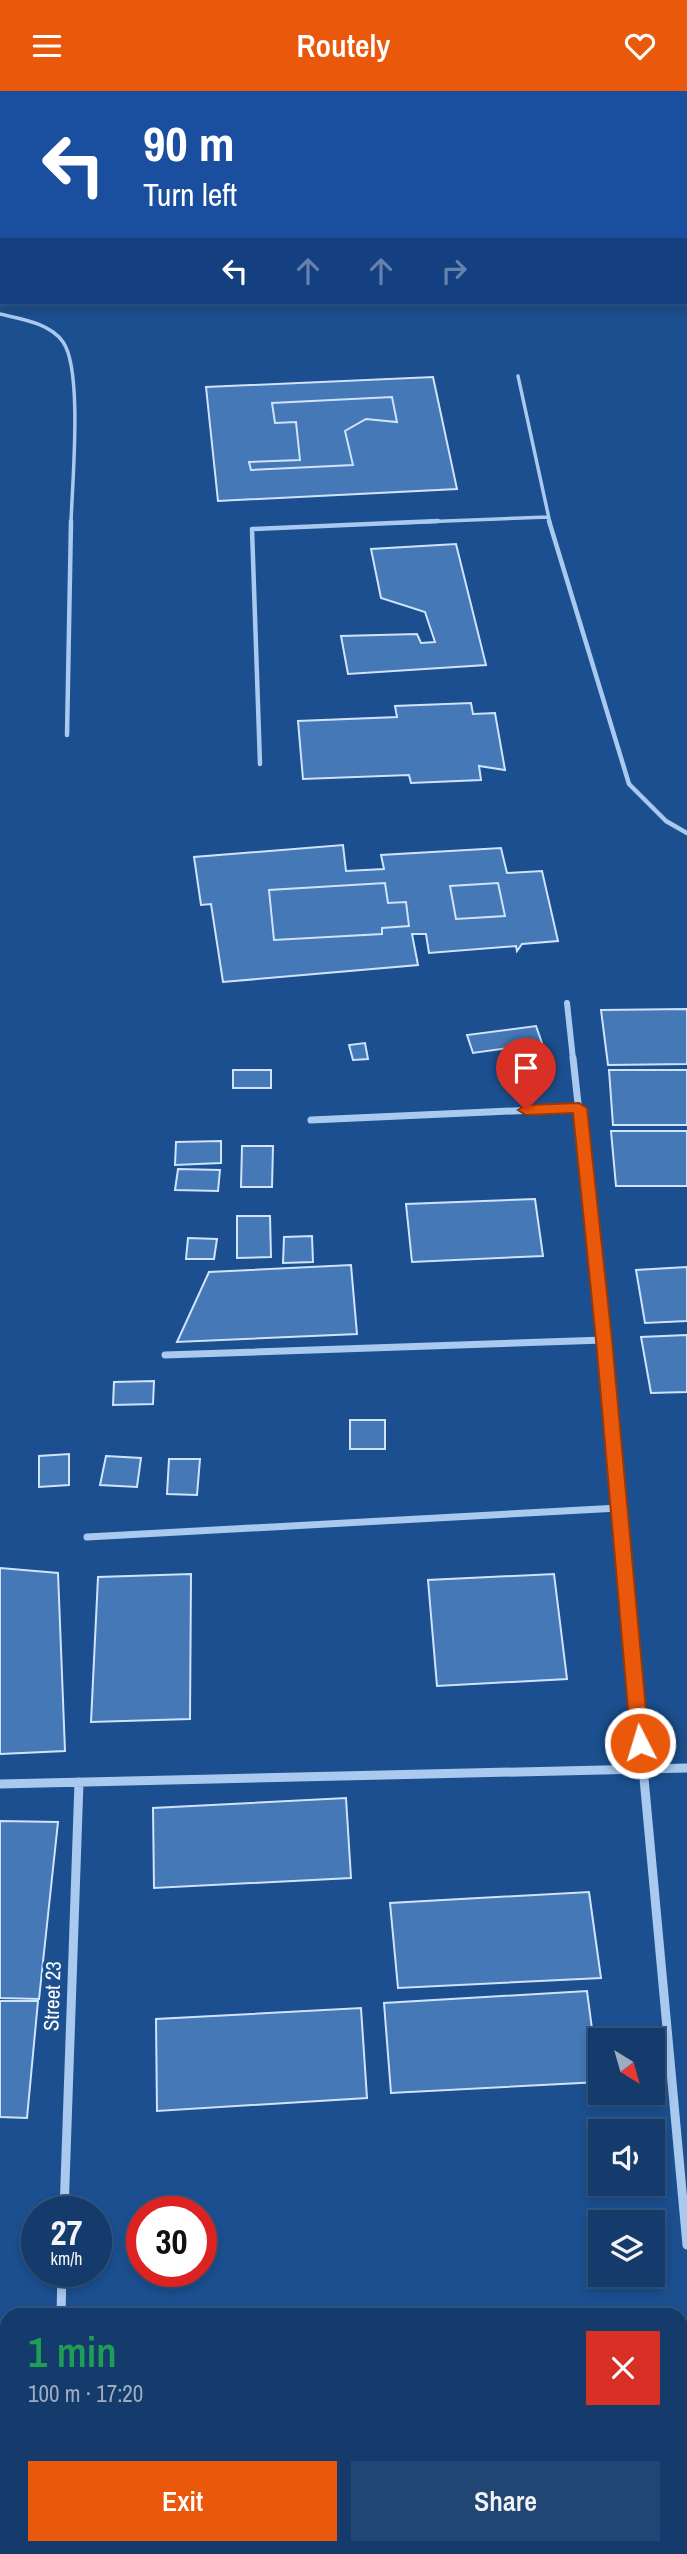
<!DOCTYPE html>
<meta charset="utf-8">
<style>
:root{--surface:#143b6b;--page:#214673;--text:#f1f3f6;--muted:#9dadc1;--line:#33557e;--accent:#ea580c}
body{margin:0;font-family:"Archivo Narrow",sans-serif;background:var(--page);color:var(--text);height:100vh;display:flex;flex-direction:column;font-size:26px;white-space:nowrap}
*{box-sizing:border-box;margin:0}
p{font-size:23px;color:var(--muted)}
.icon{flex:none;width:38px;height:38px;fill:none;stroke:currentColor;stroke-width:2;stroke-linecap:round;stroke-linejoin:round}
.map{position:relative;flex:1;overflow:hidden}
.drawer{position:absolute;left:0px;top:2217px;width:688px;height:247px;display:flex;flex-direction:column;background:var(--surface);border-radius:21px 21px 0 0;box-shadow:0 4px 10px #0003,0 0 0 2px var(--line)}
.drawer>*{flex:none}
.guide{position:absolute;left:0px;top:0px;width:688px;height:214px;box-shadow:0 4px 10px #0003,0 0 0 2px var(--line);background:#1a4fa0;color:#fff;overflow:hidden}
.needle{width:46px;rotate:143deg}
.buttons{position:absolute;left:588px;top:1937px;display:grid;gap:14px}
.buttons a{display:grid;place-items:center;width:77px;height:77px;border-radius:0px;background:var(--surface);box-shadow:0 4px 10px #0003,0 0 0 2px var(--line);font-size:35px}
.speed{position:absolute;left:21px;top:2105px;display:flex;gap:14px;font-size:35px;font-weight:700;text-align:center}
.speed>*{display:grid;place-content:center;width:91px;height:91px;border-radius:50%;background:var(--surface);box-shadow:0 4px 10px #0003,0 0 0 2px var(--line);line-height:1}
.speed small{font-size:18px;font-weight:400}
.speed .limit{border:10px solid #d22;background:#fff;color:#111}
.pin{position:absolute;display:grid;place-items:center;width:60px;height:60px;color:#fff;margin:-72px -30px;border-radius:50% 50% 50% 0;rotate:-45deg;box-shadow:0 0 7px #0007}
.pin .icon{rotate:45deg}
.me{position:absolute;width:77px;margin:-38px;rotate:355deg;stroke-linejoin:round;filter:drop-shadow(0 0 5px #0008)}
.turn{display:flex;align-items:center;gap:24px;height:147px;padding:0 28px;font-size:32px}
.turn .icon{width:91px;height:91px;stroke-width:2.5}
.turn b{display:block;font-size:49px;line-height:60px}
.lanes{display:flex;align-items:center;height:66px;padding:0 28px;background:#0003;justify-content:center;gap:35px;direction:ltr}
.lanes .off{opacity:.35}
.round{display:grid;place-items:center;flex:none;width:74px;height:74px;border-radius:0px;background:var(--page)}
.overview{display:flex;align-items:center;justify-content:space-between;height:119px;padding:0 28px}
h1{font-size:42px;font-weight:600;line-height:52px;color:#1e9e55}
.cta{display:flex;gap:14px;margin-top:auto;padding:14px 28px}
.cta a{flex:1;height:80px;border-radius:0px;background:var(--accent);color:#fff;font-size:28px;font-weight:600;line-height:80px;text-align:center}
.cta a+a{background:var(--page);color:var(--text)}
header{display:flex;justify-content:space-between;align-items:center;height:91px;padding:0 28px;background:var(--accent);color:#fff;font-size:32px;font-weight:600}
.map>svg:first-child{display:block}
</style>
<header><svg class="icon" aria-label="menu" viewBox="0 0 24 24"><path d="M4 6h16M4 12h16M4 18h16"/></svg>Routely<svg class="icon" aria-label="heart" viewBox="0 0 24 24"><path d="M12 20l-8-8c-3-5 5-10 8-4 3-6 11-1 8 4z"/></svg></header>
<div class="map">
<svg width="687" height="2463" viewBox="0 0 687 2463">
<rect width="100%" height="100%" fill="#1b4f8f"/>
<path fill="#4478b7" stroke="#cfe3fa" stroke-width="2" fill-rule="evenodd" d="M433,286L457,398L218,410L206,296ZM392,306L397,331L366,328L345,340L353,374L251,379L249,371L300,369L296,331L275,332L272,312Z
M392,306L397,331L366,328L345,340L353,374L251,379L249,371L300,369L296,331L275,332L272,312Z
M456,453L486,574L348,583L341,545L417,543L421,552L435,551L425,521L381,507L371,458Z
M471,612L473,623L495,622L505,679L479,675L481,689L411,692L409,684L303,688L298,630L397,626L395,615Z
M343,754L346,780L384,778L381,764L501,757L507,782L542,780L558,850L522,853L517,860L516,855L429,862L426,843H412L418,874L223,891L211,813L201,814L194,766ZM385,792L388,812L406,811L409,835L382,837V843L274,849L269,799ZM498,792L505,825L456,828L450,795Z
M385,792L388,812L406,811L409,835L382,837V843L274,849L269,799Z
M498,792L505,825L456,828L450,795Z
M687,918V973L608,974L601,919Z
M536,935L542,952L473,962L467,944Z
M365,952L368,968L353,969L349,954Z
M499,968H520L522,990L500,989Z
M233,979H271V997H233Z
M609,979H687V1034H613Z
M611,1040H687V1095H616Z
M221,1050V1072L175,1074L176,1051Z
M242,1055H273L272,1096H241Z
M178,1078L220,1079L218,1100L175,1099Z
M535,1108L543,1165L412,1171L406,1113Z
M237,1125H270L271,1166L237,1167Z
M312,1145L313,1171L283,1172L284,1146Z
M188,1147L217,1148L214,1168H186Z
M351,1174L357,1243L177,1251L209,1181Z
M687,1176V1230L645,1232L636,1179Z
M687,1244V1301L651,1302L641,1246Z
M154,1290L153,1313L113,1314L114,1291Z
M350,1329H385V1358H350Z
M69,1363V1394L39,1396V1365Z
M106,1365L141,1367L137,1396L100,1394Z
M169,1368H200L197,1404L167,1403Z
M0,1477L58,1482L65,1660L0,1663Z
M191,1483L190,1628L91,1631L98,1486Z
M554,1483L567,1588L437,1595L428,1489Z
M346,1707L351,1787L154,1797L153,1717Z
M0,1730L58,1731L39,1908L0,1907Z
M589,1801L601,1887L398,1897L390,1812Z
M587,1900L599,1991L391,2002L384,1912Z
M0,1910H38L27,2027L0,2026Z
M361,1917L367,2007L157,2020L156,1928Z
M0,2304H7V2420H0Z
M0,2434H7V2457H14V2463H0Z
M421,2457H646L647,2463H421Z"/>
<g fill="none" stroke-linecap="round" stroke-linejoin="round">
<path stroke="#a9c9ee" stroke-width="3.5" d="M0,223C21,228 50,232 63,251C83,279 72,394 71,432
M518,285L550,432
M395,432L548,426"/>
<path stroke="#a9c9ee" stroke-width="4.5" d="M549,430L629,693L666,730L687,742
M67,644L71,430
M260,673L252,438L438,430"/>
<path stroke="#a9c9ee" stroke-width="6" d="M567,912L573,968"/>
<path stroke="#a9c9ee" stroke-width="7" d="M573,967L604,1249L639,1635
M311,1029L579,1017
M165,1264L604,1249
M87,1446L619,1417"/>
<path stroke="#a9c9ee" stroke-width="9" d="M639,1633L687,2154
M0,1693L687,1677
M64,2121L79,1691
M61,2224L62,2180
M52,2457V2463"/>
</g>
<path fill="#ea580c" stroke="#983908" stroke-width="2" d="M579,1012L587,1017L612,1249L649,1652L647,1658L640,1660L634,1658L631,1652L596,1249L573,1022L526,1024L518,1019L526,1014Z"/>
<g text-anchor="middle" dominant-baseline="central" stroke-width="7" stroke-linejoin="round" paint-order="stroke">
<g font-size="21" fill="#fff" stroke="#1b4f8f">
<text transform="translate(52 1905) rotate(-88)">Street 23</text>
</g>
</g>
</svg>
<div class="buttons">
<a><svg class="needle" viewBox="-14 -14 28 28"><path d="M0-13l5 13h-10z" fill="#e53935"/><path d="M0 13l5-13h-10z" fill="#9dadc1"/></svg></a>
<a><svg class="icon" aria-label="sound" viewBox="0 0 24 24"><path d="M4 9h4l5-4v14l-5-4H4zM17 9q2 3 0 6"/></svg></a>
<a><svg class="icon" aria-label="layers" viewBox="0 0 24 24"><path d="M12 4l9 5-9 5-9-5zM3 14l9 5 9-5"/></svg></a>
</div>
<div class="speed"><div>27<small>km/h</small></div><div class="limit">30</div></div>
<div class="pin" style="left:526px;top:1019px;background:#d93025"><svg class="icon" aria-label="arrive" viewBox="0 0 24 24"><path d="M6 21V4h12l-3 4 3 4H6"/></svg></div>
<svg class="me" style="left:640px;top:1652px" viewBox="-20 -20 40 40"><circle r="17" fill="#ea580c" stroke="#fff" stroke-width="3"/><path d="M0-11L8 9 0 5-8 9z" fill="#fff"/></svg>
<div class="guide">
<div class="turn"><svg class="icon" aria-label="left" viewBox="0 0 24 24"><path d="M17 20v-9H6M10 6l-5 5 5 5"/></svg><div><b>90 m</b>Turn left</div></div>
<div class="lanes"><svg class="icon" aria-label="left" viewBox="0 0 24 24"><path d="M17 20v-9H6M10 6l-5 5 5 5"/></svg><svg class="icon off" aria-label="ahead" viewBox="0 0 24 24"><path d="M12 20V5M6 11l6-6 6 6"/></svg><svg class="icon off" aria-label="ahead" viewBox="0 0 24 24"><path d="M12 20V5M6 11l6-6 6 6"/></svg><svg class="icon off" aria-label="right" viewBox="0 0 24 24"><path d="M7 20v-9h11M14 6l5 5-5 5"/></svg></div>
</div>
<section class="drawer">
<div class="overview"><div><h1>1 min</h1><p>100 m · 17:20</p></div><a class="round" style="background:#d93025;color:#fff"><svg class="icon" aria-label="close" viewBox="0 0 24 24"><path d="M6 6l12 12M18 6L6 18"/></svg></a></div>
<div class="cta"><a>Exit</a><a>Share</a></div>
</section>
</div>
